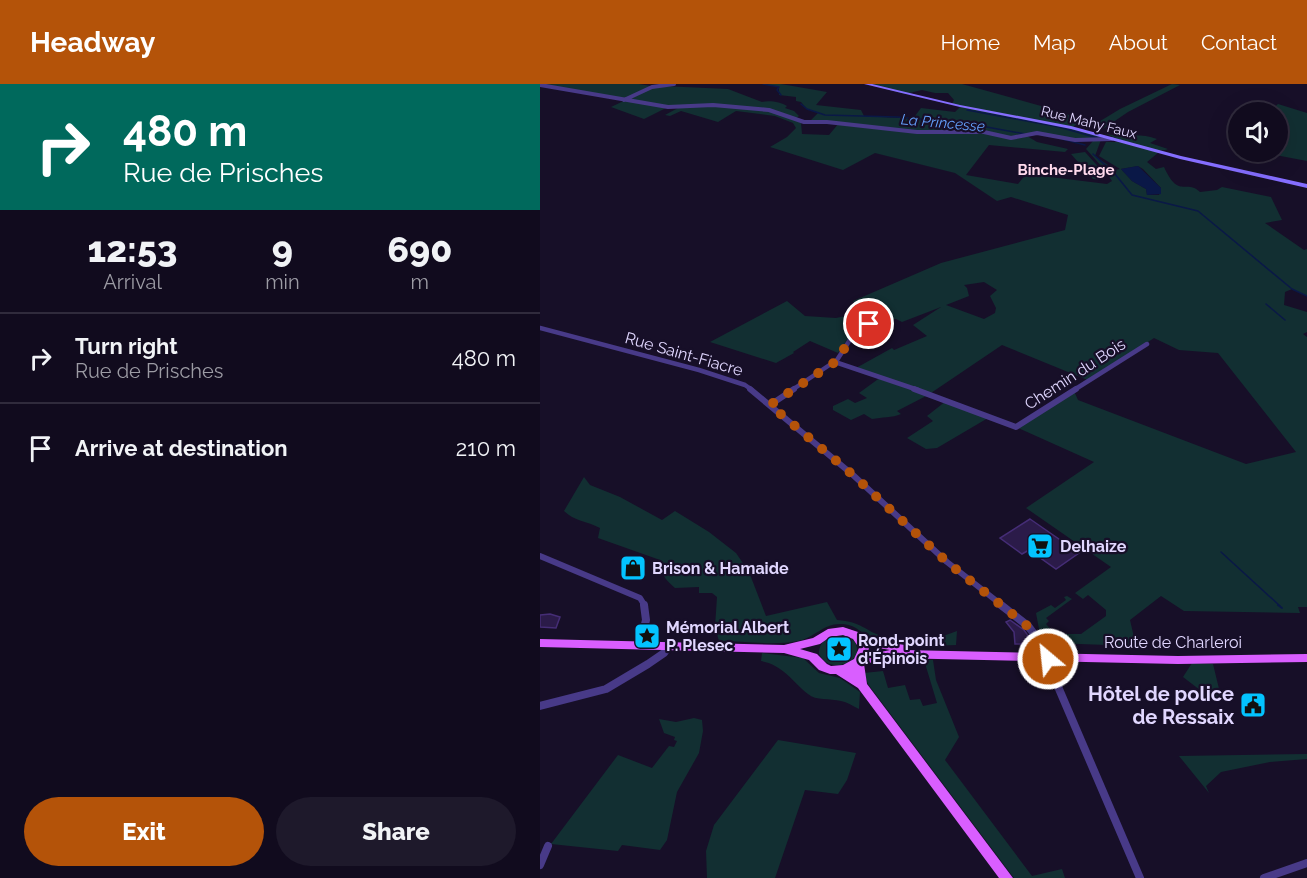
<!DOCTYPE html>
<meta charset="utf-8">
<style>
:root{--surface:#110b1e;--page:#1e192b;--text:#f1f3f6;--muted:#9c9ba4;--line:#302b3c;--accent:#b45309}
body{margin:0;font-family:Raleway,sans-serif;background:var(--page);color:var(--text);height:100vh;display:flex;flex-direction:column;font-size:22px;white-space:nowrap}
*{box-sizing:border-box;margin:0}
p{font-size:20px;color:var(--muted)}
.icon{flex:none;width:33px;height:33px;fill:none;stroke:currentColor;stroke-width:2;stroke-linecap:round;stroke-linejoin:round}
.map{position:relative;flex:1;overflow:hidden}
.details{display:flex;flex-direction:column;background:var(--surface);width:540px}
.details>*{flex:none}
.guide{background:#00695c;color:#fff;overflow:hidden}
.fabs{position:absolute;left:688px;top:18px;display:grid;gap:12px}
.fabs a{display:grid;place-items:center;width:60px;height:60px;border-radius:50%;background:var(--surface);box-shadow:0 6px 24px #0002,0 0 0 2px var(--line);font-size:30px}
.pin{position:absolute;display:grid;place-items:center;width:51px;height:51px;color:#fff;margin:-26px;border:3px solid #fff;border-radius:50%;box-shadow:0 2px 6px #0007}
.me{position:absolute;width:66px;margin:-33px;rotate:332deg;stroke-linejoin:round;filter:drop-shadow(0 0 4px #0008)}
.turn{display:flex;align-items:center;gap:21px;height:126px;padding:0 24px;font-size:27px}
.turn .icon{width:78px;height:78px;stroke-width:2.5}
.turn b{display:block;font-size:42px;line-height:51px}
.eta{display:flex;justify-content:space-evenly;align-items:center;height:102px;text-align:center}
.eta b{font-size:36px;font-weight:800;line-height:42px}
.cta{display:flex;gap:12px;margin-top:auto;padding:12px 24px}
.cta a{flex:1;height:69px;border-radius:36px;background:var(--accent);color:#fff;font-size:24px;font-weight:800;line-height:69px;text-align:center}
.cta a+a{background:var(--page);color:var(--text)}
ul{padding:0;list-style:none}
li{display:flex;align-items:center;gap:18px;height:90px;padding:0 24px;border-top:2px solid var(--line)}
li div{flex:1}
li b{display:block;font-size:22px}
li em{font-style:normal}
header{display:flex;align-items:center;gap:36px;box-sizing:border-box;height:84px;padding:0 30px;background:var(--accent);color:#fff}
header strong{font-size:28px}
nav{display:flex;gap:33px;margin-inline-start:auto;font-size:21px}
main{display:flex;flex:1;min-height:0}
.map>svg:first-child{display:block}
</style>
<header>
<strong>Headway</strong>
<nav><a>Home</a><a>Map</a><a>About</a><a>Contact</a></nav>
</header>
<main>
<section class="details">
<div class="guide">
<div class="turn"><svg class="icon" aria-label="right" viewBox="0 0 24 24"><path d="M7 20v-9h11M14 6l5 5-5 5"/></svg><div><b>480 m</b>Rue de Prisches</div></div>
</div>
<div class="eta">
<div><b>12:53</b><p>Arrival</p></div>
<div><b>9</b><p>min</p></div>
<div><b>690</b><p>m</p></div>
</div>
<ul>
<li><svg class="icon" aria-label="right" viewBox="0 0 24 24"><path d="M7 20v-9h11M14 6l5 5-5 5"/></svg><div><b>Turn right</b><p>Rue de Prisches</p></div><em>480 m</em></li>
<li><svg class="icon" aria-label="arrive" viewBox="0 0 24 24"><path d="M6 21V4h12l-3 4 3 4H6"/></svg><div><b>Arrive at destination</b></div><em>210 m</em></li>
</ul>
<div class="cta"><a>Exit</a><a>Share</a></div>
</section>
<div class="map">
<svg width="767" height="794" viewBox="0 0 767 794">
<rect width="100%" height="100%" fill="#170f28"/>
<path fill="#122f32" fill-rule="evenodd" d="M1,0H99L111,2L85,15Z
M223,0H241L287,8L276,21L321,26L324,32L377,35L375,32L381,24L415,28L420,23L412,20L414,16L408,9H395L382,6L365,10L328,0H422L519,27L544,37H540L532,44L562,53L555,72L575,86L580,85L559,72L566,58H578L619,68L607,78L616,85L624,83C639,116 646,94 660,108L677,106L682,103L731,113L742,136L725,139L764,166L767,165V212L752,205L745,208L744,221L767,228V248L763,250L767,253V523H758L760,529L644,527L621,512L590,536L596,562L511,559L499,545L496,529L511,521L515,524L526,516L524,513L527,512L532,515L506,534L509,537L506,540L515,550H541L566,532V526L548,511L543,515L535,509L571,483L486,424L554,378L476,343L534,307L538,316L706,380L756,368L678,269L639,266L614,254L550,297L462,261L388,311L357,327L361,330C352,334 342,333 332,335L324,330L311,336L293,326V322L308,315L315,319L327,314L319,309L341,293L316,284L352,264L354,266L387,252L373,241L401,223L362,238L356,235L330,237L313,217L401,179L525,146L528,131L471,113L457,117L415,89L335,69L303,86L230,63L247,53L256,44L253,39L235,32L196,27L178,38L141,27L130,32L125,31L138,24L128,23L104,35L71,23L111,4L122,2L188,5L222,18C229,16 241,18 247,22L245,24L254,27L259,32L256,34L239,28L261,39L262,50L289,51L299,39L269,38L278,29L267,25L261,18L256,17V13L239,11V3ZM498,49L553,57L546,65L563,84L572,97L567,100L486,90L478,100L426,91L449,61L525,68L528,65L497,58L487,52ZM598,82L603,85L621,104L619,111H607L606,105L592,97L581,85ZM444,198L457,206L450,212L456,224L455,229L444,235L406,221L429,212L427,204L424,201Z
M632,0L640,1L588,28L560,47L552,42L580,25Z
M738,20L767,29V77L720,68H738V28H729Z
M564,49C582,55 599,48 617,55L610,59L628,65C618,71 576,55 564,49Z
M545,68L564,89L563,96L553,95L531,70Z
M247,217L265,232L296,234L319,229L312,249L298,269L270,257L253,268L254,269L236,279L170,258Z
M406,317L448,334L397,364L386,365L367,354L393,337L387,332Z
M44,393L50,401L80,413L122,436L135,427L169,448L196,469L209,488L226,532L287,518L297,536C323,538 323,546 344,553C368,561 395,556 417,547L416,561C393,562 355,563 333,555C320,550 318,540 300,540C283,540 274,554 258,557C234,562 204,557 179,557L175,543L177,513L172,509H159V503L135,504C126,496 119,489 120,476L58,454L60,444C47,437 34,437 24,427Z
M302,551C313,553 321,561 315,573C304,584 287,585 279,570C279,556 289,552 302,551Z
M222,569L263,574L279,589L300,594L320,608L319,625C313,622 307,618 301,617C290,614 276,617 268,610C252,597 243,581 221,577Z
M384,576H393L396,596L419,653L405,676L492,792L522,785L525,794H474L328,600L324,589L343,587L348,604L365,601L370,616L380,615L383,622L397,619Z
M652,579L673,580L681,613L673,616L643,593Z
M154,634L162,636L163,647L159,669L137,708L127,756L120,766L82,761L78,767L11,760L78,671L112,684L129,662L134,663L137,657L134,656L135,653L124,649L119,635L136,638Z
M238,656L316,669L307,696L298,710L265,706L235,794H167L166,767L174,741Z
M767,670V675L730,678L681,688L666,702L669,709L639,672Z"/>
<path fill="#0a1847" d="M598,82L621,104V110L607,111L606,105L592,97L581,85Z"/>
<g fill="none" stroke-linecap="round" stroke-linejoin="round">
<path stroke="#0a1847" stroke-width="1.5" d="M223,0L239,3L237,6L241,11
M261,20L267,25L285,31L357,33L425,39L485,50
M427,26L519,43L558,54
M522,55L545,61
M553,70L575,90L592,111L658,127L752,205L767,212
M726,220L745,236
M681,468L740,522"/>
<path stroke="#0a1847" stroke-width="2" d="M738,521L742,524"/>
</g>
<path fill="#2b1b49" stroke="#452d76" stroke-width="1.5" d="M490,435L539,469L516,485L489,466L482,470L460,454Z
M10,530L20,533L16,544L0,543V531Z
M470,536L484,546L494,560H475L474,548L466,538Z"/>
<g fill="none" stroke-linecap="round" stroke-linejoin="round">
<path stroke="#483a88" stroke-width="4" d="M0,1L128,23L173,21L229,26L264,38H287L377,48H444L471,54L497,49L535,56L572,55
M84,16L112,3L134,0"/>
<path stroke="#483a88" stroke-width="4.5" d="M0,244L159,286L205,301L212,306
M295,278L378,306
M252,306L297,276L315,248L329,240L330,237L321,227
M534,306L607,260"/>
<path stroke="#483a88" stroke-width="6" d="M210,305L313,391L407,478L463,522
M374,305L476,343L536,305
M230,321L254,305
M0,472L100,514L105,522"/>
<path stroke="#483a88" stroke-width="8" d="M461,521L488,542L504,563L519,605L600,794
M100,561L106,536L104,521
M0,622L66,605L108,580L124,569L129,562
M0,781L8,762
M724,794L767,779"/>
<path fill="#856eff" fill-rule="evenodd" d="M324,0H332L420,21L531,42L641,72L767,100V104L640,75L531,45L420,23Z"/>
<path fill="#d95eff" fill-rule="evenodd" d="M303,543L321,549L323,553L365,561L366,564L365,566L638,572L767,570V578L638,580L352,574L324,580L327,600L473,794H459L318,604L296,590H290L279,586L269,576L244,569L0,563V555L244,561L273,554L288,545ZM303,551L313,555L319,564L314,575L303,581L291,582L287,580L277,570L260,565L280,560L290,553ZM328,562L350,566L327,571L329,564Z"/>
</g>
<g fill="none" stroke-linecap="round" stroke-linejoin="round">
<path stroke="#b45309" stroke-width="10" stroke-dasharray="0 18" d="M329,240L315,249L295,278L230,321L313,391L407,478L491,545L499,555L508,575"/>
</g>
<defs>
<symbol id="supermarket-square" viewBox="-11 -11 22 22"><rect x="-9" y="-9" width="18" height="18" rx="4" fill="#03c3ff" stroke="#170f28"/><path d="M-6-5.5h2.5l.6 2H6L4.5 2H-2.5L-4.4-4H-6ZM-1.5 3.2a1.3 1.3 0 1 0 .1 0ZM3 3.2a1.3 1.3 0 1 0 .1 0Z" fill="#111"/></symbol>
<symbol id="shop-square" viewBox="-11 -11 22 22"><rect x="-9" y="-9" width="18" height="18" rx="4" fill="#03c3ff" stroke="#170f28"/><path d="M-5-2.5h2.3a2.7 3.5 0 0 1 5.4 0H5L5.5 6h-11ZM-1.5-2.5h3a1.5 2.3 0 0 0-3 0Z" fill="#111"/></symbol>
<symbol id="sight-square" viewBox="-11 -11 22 22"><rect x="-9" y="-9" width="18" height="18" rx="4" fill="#03c3ff" stroke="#170f28"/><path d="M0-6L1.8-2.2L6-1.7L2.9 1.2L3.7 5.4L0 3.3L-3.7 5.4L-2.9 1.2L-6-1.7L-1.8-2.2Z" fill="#111"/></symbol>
<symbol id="civic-square" viewBox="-11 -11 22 22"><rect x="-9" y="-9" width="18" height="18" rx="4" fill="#03c3ff" stroke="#170f28"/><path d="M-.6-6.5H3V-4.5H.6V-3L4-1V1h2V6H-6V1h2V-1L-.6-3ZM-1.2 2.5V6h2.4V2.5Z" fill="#111"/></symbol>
</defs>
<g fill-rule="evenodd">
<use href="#supermarket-square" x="485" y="447" width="30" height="30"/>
<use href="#shop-square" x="78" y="469" width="30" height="30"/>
<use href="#sight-square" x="92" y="537" width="30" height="30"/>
<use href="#sight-square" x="284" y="550" width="30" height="30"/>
<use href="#civic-square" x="698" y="606" width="30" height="30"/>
</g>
<g text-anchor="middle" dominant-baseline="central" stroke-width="4.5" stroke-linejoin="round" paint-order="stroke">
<g font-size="14" fill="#e1d7ff" stroke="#170f28">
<text transform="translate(549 38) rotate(14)">Rue Mahy Faux</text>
</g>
<g font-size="15" font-style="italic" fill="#65a2ff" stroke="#170f28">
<text transform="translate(403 39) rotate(5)">La Princesse</text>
</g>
<g font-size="15" font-weight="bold" fill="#ffd9ec" stroke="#170f28">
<text x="526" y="86">Binche-Plage</text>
</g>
<g font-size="16" fill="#e1d7ff" stroke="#170f28">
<text transform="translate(144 270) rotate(16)">Rue Saint-Fiacre</text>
<text transform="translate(535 290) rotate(-33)">Chemin du Bois</text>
<text x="633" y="558">Route de Charleroi</text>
</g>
<g font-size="16" font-weight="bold" fill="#e1d7ff" stroke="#170f28" text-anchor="start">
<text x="520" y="462">Delhaize</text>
<text x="112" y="484">Brison &amp; Hamaide</text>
<text x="126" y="543">Mémorial Albert<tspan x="126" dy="18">P. Plesec</tspan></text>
<text x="318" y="556">Rond-point<tspan x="318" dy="18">d'Épinois</tspan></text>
</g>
<g font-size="20" font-weight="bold" fill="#e1d7ff" stroke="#170f28" text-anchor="end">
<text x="694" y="610">Hôtel de police<tspan x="694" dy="23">de Ressaix</tspan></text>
</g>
</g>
</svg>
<div class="fabs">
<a><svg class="icon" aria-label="sound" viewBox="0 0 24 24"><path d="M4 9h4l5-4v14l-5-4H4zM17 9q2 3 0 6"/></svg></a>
</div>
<div class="pin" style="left:329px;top:240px;background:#d93025"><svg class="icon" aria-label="arrive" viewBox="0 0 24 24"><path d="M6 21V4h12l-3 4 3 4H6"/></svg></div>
<svg class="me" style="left:508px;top:575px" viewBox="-20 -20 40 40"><circle r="17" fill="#b45309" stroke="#fff" stroke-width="3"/><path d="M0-11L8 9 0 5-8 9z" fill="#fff"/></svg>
</div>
</main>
